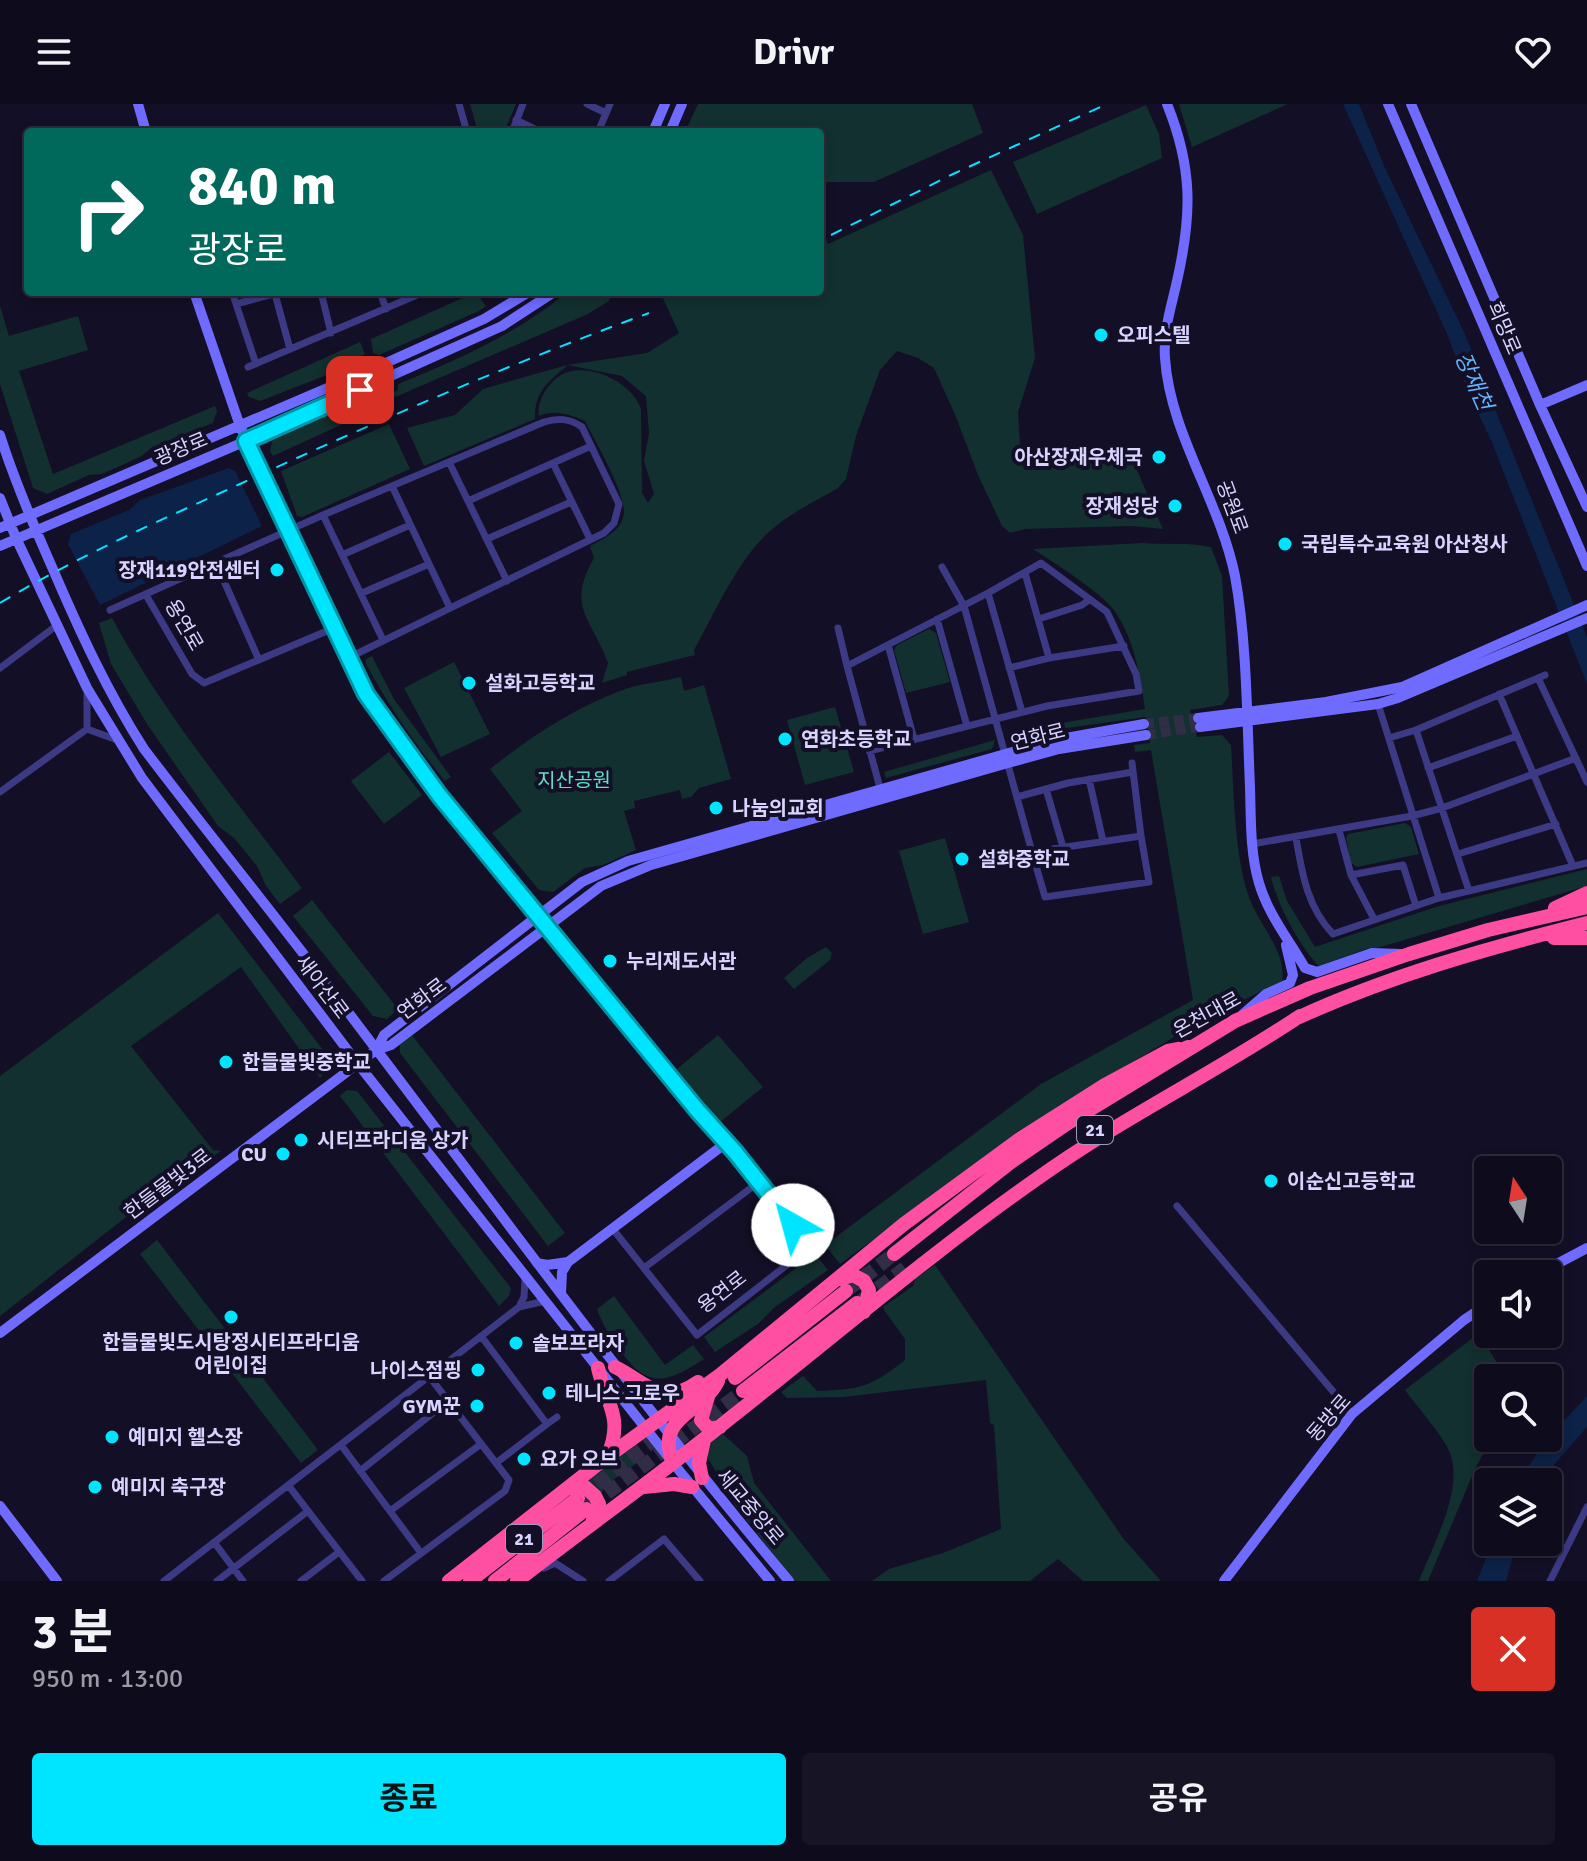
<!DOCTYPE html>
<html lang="ko">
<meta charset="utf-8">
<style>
:root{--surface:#0e0b1c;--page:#171425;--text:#f1f3f6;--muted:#9b9ba3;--line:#2e2b3b;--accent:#00e5ff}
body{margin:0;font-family:Signika,"Noto Sans KR",sans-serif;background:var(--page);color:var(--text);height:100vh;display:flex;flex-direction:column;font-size:30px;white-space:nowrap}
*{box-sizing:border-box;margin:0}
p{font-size:26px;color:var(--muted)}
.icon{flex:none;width:44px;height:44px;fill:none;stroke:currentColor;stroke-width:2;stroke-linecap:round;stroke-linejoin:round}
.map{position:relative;height:1477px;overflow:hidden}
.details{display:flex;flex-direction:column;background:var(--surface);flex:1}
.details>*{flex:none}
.guide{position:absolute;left:24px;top:24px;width:800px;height:168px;border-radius:8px;box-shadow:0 4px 12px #0003,0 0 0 2px var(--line);background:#00695c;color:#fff;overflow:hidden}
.needle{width:52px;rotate:348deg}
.controls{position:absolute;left:1474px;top:1052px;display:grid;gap:16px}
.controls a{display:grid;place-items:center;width:88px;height:88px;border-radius:8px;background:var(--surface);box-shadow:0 4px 12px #0003,0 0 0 2px var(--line);font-size:40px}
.pin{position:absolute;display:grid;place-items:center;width:68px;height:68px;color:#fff;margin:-34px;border-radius:16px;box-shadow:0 4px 12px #0006}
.me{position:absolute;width:88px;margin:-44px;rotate:322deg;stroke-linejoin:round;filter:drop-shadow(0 0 6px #0008)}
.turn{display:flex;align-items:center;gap:28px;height:168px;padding:0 32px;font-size:36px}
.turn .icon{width:104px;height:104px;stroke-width:2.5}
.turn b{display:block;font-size:56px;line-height:68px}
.round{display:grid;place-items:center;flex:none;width:84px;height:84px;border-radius:8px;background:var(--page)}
.head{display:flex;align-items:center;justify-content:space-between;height:136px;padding:0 32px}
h1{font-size:48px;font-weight:700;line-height:60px}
.cta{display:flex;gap:16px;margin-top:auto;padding:16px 32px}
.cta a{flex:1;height:92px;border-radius:8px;background:var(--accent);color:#111;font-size:32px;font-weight:700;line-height:92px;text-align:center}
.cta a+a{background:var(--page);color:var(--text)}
header{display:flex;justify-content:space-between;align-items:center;height:104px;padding:0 32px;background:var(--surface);font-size:36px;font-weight:700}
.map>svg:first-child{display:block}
</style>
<header><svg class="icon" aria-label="menu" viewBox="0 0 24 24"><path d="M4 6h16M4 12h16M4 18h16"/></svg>Drivr<svg class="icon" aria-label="heart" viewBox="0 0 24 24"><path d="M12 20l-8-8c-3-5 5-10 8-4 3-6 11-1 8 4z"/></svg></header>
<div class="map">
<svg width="1587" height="1477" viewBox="0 0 1587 1477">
<rect width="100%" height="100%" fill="#130f26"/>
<path fill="#12302f" d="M470,0H516L504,28H478Z
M698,0H972L983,29L874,78H828L820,80V28H685Z
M1179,0H1288L1192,43Z
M1146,1L1159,30L1162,54L1037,110L1013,58Z
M991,66L1023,131L1035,254L1018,308L1020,340L1030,350L1047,360L1113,357L1131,353L1163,425L1133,422L1025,425L1010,429L1002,422L978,371L956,313L934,264L918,254L897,247L880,266L856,332L846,375L838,384C816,397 790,409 770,427C738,455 715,508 694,546L695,551L627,568V571L602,579L608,559C591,513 566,503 594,454L590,442C603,435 618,429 623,414C630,395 594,336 585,317C569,310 555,305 539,312C536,295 552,273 568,268C594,260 633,280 641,305L642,389L648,399L654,390L644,357L649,329L646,292L622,272L568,261C548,277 534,289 535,315L424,362L407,324L455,311L483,285L567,261L647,249L679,229L660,188H820V122L828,140Z
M476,188L486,202L479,207L379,251L373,249L371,235Z
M567,188H612L609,197L588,210L395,293L393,289L398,285V280C455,257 520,228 567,188Z
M0,202L9,232L78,212L88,246L19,267L53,370L215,302L217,307L213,319L153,343L140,353L102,370L89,371L47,390L33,384L0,280Z
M360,238L365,250L361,252L363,257L260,297L249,293L247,289Z
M373,289L380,303L273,352L270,347L272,337Z
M389,320L410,365L302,413L297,412L281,367Z
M1142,439C1166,441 1189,438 1211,443L1222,472L1229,592L1222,601L1190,606L1197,633L1222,631L1231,641C1234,687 1234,750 1249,793C1259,822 1287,847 1282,877L1197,919L1042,1013L840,1160L825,1141L1041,980L1193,896L1151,646L1135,648L1134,641L1150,639L1146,613L1067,624L1014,638L1008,632L1061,619L1145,605C1140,571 1134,533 1113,505C1100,488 1053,458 1033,445Z
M112,514C164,611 236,696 302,784L280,800L266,782L257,762L234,734L218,722L147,620L111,560L99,519Z
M929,525L936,529L950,578L906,589L894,546L897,541Z
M372,552L394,595L451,673L445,677C415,640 389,603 366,560V555Z
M454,558L490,630L441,653L404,584Z
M681,573L684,587L704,581L731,675L699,684L691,693L682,695L680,686L634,697L635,704L624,707L636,746L603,761L585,764L553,788L539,786L492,729L522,707L490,665C530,633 583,598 632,583C648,579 665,577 681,573Z
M835,603L854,668L805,681L787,616Z
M995,636L992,645L886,674L884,668Z
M389,648L422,691L384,720L351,677Z
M1405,719L1411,723L1419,750L1357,763L1351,759L1346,734L1348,730Z
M945,734L969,818L923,830L899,747Z
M1587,765V782L1377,844L1366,845L1319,862C1301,845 1276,798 1271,773L1279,772L1287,797L1315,843L1439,802Z
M312,796L398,905L387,915L373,912L293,812Z
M218,809L333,959L320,974L241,863L131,942L213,1046L221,1047L135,1106L0,1212V972Z
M826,843L832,849L830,856L794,885L784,874L807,854Z
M412,931L565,1129L548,1142L400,949V940Z
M718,931L763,983L719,1019L677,965Z
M347,986L357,987L511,1184L509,1192L499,1202L340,992Z
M157,1136L318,1346L301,1359L140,1150Z
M815,1150L828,1166L775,1203L758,1220L715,1248L704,1233Z
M935,1161L1123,1434L1161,1477H1083L1058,1455L1030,1477H872L889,1465L943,1449L1001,1425L994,1321L990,1319L986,1276L844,1293L787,1294L781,1288L803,1272L817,1287C862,1285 869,1284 905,1256V1235L884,1206L883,1203L913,1182L916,1174Z
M614,1192L665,1261L693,1241L704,1255C670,1277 649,1287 622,1249C611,1234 603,1222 597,1205Z
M1479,1229L1506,1274H1488V1334H1492L1475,1365L1428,1477H1419C1433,1440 1469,1378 1446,1341C1435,1322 1418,1304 1405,1286Z
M723,1330L747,1352L754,1379L831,1477H794L735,1401L708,1354V1344L714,1334Z
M624,1347L631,1348L637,1354V1359L606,1381L600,1392L582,1379Z"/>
<path fill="#0c2248" d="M1343,0H1359L1385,64L1464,228L1587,533V580L1493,341L1467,285L1448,232Z
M229,364L235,367L262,422L100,501L68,440L71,430L129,406L140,396Z
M1587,1292V1323L1539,1378H1518L1547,1335Z
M1492,1438H1517L1506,1477H1477Z"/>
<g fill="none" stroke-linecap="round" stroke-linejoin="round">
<path stroke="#312d47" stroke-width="10" stroke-dasharray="10 5" stroke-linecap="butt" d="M1144,620L1198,614
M1146,631L1200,623"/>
<path stroke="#312d47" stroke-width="14" stroke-dasharray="14 7" stroke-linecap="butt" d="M846,1187L894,1150
M861,1197L905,1164
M580,1393L677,1318
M590,1402L743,1287"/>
<path stroke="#3d3a85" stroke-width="7" d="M459,0L467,28
M587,0L606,9
M516,16L541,28
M512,28L523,0
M598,28L610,0
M321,188L331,229
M380,188L386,205
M275,190L290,245
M233,191L256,260
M236,200L281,188
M248,263L424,188
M449,358L507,477
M553,359L590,435
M392,382L450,504
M468,397L591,342
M323,411L383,536
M487,435L571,398
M342,451L410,421
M216,459L259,556
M942,463L964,502L1032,748L1141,732L1132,659
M1025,469L1049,554
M362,489L429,460
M988,489L1022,608
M146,491L192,570L204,579L334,524
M110,506L323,411L544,318C558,314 569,314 582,323L619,400L614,419L604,429L348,554
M937,515L967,622
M1039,515L1082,501L1089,496
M838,524L847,562
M888,541L914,635
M0,564L56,522
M1009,564L1049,554L1124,542
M1538,574L1587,678
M87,587V625
M1499,590L1573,762
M1378,600L1439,794
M87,625L117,636
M1416,626L1469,787
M1389,634L1416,626L1545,571
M869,647L1047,602L1139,587L1136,570L1107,508L1041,459L988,489L847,562L880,684
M1428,664L1517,632
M1089,675L1103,737
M1046,685L1063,743
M0,688L87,625
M1017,693L1068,679L1133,668
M1339,726L1351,771L1374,815
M1296,734C1302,769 1307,803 1333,830L1439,794L1587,759
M1252,740L1412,712L1442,704L1576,654
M1032,748L1045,793L1149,778L1141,732
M1458,750L1556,720
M1351,771L1403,761L1416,802
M1177,1102L1352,1310
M612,1124L697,1231L810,1143L726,1039
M644,1164L759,1078
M519,1203L524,1193L525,1175
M481,1232L547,1320L496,1359
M547,1320L557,1313
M341,1341L421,1449
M360,1367L448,1297
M288,1381L362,1477
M390,1407L481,1340
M214,1438L243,1477
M544,1464L555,1459L583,1477
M164,1477L519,1203L545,1197
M217,1477L308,1407
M301,1477L339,1448
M384,1477L505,1387L509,1376L429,1272
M609,1477L664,1435L700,1477
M1550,1477L1587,1403"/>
<path stroke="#6f6bff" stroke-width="10" d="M138,0L146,28
M1167,0C1193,64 1192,111 1177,177C1171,204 1163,227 1165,254C1170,330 1220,397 1235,472C1247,537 1247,616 1250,683C1251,715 1250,749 1259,779C1268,810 1289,836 1305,864L1317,868L1372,849L1400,850
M1388,0L1587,462
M1411,0L1540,301L1587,403
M653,28L665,0
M670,28L682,0
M194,188L240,322L366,590L439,691L726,1039L568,1158L547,1161L537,1159
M1540,301L1587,281
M0,331C14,376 33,420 52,463C79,526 107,587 144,645C211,733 281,819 348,908C493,1099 634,1293 789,1477
M0,394L16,434L87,584L142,674L358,960L673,1359L770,1477
M0,424L388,258L484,215L529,188
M0,442L246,337L502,222L554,188
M1198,614L1326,598L1402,583L1587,501
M1200,623L1378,600L1398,594L1587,514
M1243,910L1266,890L1290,879L1293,871L1286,841
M376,946L384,931L582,778L628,757L1055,636L1144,620
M1538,1170L1587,1144
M561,1190L562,1168L568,1158
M0,1229L376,946L391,941L601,782L651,761L1008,659L1059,645L1146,631
M0,1402L57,1477
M1224,1477L1352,1310L1464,1216L1488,1200"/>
<path stroke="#ff4fa3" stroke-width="14" d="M1555,804L1587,789
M1554,834H1587
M1295,915C1388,872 1488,844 1587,819
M894,1150L1011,1058L1068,1019L1235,917L1310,884L1409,850L1488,826L1587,803
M840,1175L853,1171L864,1177L869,1186L864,1208
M615,1263C646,1278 661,1304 698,1278
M598,1264C606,1300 624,1312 608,1351
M735,1274L846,1187
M743,1287L857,1199
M708,1293L701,1316L709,1325L720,1323
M673,1359C654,1312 702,1310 718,1277
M702,1374L699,1359L704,1336
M644,1383L674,1380L692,1383
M569,1384L585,1383L595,1392L599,1400L592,1419
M449,1477L607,1353L720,1271L904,1120L1020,1035L1105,981L1168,947L1189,943
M470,1477L578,1394
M495,1477L586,1405
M517,1477C584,1425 653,1376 719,1323C825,1240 928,1151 1038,1074C1122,1014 1215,969 1300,912"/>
<path stroke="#00e5ff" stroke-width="2" stroke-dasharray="12 10" stroke-linecap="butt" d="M831,131L953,70L1107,0
M0,499C76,453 159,417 240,380C374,318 510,260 649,209"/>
</g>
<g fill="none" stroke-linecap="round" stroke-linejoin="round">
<defs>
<path id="route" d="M360,286L246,337L366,590L439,691L698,1007L735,1048L793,1121"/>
</defs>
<use href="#route" stroke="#0095a6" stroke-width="20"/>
<use href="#route" stroke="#00e5ff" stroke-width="14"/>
</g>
<g fill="#00e5ff" stroke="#130f26" stroke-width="3">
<circle cx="1101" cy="231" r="8"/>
<circle cx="1159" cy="353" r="8"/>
<circle cx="1175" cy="402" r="8"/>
<circle cx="1285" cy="440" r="8"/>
<circle cx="277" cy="466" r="8"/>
<circle cx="469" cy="579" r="8"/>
<circle cx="785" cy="635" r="8"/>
<circle cx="716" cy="704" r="8"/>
<circle cx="962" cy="755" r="8"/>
<circle cx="610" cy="857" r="8"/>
<circle cx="226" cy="958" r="8"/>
<circle cx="301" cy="1036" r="8"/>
<circle cx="283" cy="1050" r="8"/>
<circle cx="1271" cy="1077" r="8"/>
<circle cx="231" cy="1213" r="8"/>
<circle cx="516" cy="1239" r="8"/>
<circle cx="478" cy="1266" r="8"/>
<circle cx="549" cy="1289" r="8"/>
<circle cx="477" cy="1302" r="8"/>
<circle cx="112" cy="1333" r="8"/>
<circle cx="524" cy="1355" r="8"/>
<circle cx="95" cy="1383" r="8"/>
</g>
<g text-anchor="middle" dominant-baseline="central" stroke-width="8" stroke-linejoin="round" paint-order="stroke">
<g fill="#130f26" stroke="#9e99be" stroke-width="2">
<rect x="1077" y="1012" width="36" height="28" rx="6"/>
<rect x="506" y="1421" width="36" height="28" rx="6"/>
</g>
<g font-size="18" font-weight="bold" fill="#d9d4ff">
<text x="1095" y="1026">21</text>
<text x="524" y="1435">21</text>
</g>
<g font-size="20" fill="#d9d4ff" stroke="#130f26">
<text transform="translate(1504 224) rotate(67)">희망로</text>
<text transform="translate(181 345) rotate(-23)">광장로</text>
<text transform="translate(1232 403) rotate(70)">공원로</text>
<text transform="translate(184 521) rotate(60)">용연로</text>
<text transform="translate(1038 633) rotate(-14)">연화로</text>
<text transform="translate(322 883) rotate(53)">새아산로</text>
<text transform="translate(422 895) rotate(-37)">연화로</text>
<text transform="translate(1207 911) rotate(-29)">온천대로</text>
<text transform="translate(168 1080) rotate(-37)">한들물빛3로</text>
<text transform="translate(722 1188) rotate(-38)">용연로</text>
<text transform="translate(1329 1314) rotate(-49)">동방로</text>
<text transform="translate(750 1403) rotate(50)">세교중앙로</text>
</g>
<g font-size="20" font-weight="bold" fill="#d9d4ff" stroke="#130f26" text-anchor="start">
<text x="1117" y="231">오피스텔</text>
<text x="1143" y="353" text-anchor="end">아산장재우체국</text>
<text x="1159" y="402" text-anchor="end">장재성당</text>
<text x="1301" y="440">국립특수교육원 아산청사</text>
<text x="261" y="466" text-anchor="end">장재119안전센터</text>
<text x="485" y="579">설화고등학교</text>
<text x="801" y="635">연화초등학교</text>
<text x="732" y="704">나눔의교회</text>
<text x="978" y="755">설화중학교</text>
<text x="626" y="857">누리재도서관</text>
<text x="242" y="958">한들물빛중학교</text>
<text x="317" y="1036">시티프라디움 상가</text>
<text x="267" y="1050" text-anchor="end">CU</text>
<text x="1287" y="1077">이순신고등학교</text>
<text x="231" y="1238" text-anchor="middle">한들물빛도시탕정시티프라디움<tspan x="231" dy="23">어린이집</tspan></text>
<text x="532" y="1239">솔보프라자</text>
<text x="462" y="1266" text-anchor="end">나이스점핑</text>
<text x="565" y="1289">테니스 그로우</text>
<text x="461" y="1302" text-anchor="end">GYM꾼</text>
<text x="128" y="1333">예미지 헬스장</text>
<text x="540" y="1355">요가 오브</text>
<text x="111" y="1383">예미지 축구장</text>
</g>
<g font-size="20" fill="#5fe0c0" stroke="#130f26">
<text x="574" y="676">지산공원</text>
</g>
<g font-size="22" font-style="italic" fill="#62b6ff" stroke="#130f26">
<text transform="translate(1474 277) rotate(66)">장재천</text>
</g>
</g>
</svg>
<div class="controls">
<a><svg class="needle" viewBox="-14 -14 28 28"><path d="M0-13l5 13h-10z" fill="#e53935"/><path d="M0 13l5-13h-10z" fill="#9b9ba3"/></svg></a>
<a><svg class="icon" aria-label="sound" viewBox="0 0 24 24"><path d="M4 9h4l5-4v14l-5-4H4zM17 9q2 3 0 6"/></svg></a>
<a><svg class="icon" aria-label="search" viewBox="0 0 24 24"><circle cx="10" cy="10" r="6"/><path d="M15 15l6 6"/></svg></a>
<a><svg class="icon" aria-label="layers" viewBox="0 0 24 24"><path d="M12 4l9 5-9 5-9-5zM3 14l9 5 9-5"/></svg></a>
</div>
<div class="pin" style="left:360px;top:286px;background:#d93025"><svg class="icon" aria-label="arrive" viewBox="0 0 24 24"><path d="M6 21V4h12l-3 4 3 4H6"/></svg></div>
<svg class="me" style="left:793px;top:1121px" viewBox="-20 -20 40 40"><circle r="19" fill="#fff"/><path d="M0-13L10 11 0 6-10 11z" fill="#00e5ff"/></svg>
<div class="guide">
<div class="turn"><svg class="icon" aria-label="right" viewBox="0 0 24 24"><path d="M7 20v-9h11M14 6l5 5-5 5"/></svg><div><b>840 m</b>광장로</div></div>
</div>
</div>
<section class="details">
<div class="head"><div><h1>3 분</h1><p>950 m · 13:00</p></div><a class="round" style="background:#d93025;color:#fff"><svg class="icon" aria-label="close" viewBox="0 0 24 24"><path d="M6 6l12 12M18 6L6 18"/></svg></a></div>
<div class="cta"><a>종료</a><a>공유</a></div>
</section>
